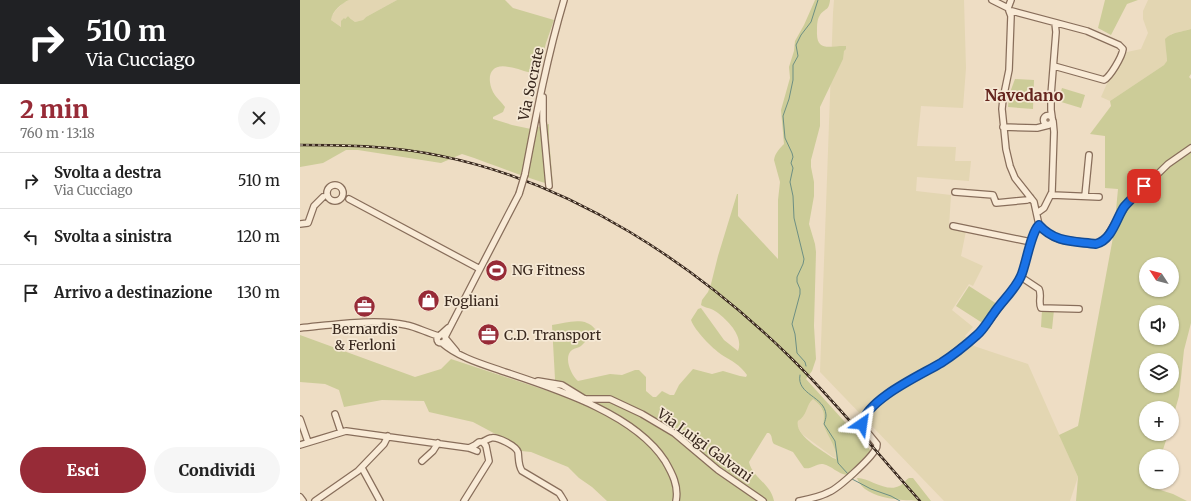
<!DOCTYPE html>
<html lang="it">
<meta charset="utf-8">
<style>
:root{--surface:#fff;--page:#f6f6f6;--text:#222;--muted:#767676;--line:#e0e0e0;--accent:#972b37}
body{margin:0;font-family:Merriweather,serif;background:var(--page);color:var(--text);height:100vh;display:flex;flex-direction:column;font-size:15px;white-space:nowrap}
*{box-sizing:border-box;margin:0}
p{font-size:13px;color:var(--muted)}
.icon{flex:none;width:22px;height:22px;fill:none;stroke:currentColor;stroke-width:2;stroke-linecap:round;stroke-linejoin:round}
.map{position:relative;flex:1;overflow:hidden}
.side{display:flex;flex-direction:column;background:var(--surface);width:300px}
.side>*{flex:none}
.guide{background:#202124;color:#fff;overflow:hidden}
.needle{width:26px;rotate:306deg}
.tools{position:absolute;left:839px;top:257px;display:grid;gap:8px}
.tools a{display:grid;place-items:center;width:40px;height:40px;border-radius:50%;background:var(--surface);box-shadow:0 1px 3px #0004;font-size:20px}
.pin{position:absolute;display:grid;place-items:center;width:34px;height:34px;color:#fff;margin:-17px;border-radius:8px;box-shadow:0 2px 6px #0006}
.me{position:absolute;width:44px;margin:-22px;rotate:32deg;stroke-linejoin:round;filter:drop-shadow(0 0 3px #0008)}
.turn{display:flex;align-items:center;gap:14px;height:84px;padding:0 20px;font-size:18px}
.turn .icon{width:52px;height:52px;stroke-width:2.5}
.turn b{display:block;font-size:28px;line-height:34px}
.round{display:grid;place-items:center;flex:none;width:42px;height:42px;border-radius:21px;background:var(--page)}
.head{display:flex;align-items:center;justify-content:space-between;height:68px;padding:0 20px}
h1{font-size:24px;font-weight:800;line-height:30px;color:var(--accent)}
.action{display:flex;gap:8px;margin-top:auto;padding:8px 20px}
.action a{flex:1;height:46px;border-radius:24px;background:var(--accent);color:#fff;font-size:16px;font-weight:800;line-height:46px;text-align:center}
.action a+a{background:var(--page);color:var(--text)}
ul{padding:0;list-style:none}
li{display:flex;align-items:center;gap:12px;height:56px;padding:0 20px;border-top:1px solid var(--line)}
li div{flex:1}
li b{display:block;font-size:15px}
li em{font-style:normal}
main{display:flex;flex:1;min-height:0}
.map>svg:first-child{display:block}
</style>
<main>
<section class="side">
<div class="guide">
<div class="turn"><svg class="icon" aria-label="right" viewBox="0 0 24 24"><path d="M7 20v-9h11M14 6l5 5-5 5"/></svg><div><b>510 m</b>Via Cucciago</div></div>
</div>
<div class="head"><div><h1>2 min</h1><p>760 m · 13:18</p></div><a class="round"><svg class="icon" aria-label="close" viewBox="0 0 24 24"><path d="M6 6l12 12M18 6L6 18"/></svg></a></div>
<ul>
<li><svg class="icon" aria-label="right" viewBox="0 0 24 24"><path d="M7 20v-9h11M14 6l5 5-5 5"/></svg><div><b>Svolta a destra</b><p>Via Cucciago</p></div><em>510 m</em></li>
<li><svg class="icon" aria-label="left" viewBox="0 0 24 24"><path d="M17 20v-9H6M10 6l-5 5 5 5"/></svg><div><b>Svolta a sinistra</b></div><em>120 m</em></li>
<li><svg class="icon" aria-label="arrive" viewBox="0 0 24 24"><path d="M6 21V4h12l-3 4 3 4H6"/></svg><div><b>Arrivo a destinazione</b></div><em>130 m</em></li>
</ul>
<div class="action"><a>Esci</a><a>Condividi</a></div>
</section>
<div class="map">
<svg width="891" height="501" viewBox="0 0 891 501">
<rect width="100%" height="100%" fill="#eeddc4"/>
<path fill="#e3d6b2" d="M49,0H97L66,17L63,20L55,22L48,16L45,19L41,27L31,20V17L36,10L43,3Z
M534,0H664L666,68L663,108L621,106L617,146L656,147L655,161H671L669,181L617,177L616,191L651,195L649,227L666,231L661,256L683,266L673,286L669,284L652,310L673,327L665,336L674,346L728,364L778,477L770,501H644L520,372L533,13Z
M848,0H891V29L871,34L866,51L867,62L864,65L810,101L801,97L809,79L827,52L841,49L844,42L848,33L843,19V11Z
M513,398L516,400L523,411L534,445L536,458L533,457L502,434L497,426V423Z"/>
<path fill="#cccc98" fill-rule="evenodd" d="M0,0H49C42,3 32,11 31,20L41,27V21L44,18L45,19L48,16L51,19L55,22L63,20L66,17L97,0H205L213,8L254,20L246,43L240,67L237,72C227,74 219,68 209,67C190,63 186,77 193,92C196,98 201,101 205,107L203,112L193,117V119L212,125L231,129L249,124V139L253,185C222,177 193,164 162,154L141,163L58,150H46L23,163L0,167Z
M515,0H530C529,11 525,8 520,15C517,19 517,26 517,31C516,52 529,46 544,46H546V49L544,51L543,59L520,107V126L511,160V167L514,182V196L509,224L515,244L516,252L514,326L516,359L512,371L506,379L572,452L547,475C538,474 532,466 523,464C516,463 511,470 504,468L493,452L474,444C471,441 473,436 469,433H467L449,462C452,477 471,484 474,501H307L292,487L279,478L268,467L231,452L221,451L216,445L173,422L129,412L124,401L82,400L44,407L39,390L25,384L0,382V335L115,377L141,369L151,359L254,393L255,379L252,325C266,323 285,316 295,329C291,334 286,342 281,346C278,348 275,348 272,350C263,357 271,375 278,381L310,374L322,375L335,370H339L346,377V391L353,397H356L362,391L370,395H374L379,385L393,369L412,374L423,371L440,376L446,377L447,375C440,365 432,361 422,355C412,348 395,331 391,320L398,309L401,308L424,340L438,351C444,336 427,319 415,311C411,308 405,308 401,305L402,300L408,292L411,284L418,256L437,194H438V216L478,259V200L480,182L474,160C475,153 480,148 484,144L481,110L490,78L489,67L494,51L495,41L504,25ZM513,399C517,402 521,406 523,411C525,416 523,421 524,426C528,437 537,447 536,459L533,458C523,451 494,435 498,421C507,416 506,405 513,399Z
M805,0H838L827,4L811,35L798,28Z
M891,29V74L889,77L891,79V323L884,350L879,396L872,421V408H846V434H868L861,456H846V482H853L851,487L873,494L887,501H776L778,477L759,435L778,426L814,232L818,189L805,188V136L790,134L811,106L810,101L864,65L867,61L865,39C871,32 882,32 891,29ZM846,264H872V290H846ZM846,312H872V338H846ZM846,360H872V386H846Z
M715,79L734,80L733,109L708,107L709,95Z
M762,88L785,95L781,108L758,101Z
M669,286L697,304L684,324L656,306Z
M742,310H754L752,329L741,327Z
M557,478C567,477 587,493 599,486C603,485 605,480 609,478H613L631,501C610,501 564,501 557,478Z"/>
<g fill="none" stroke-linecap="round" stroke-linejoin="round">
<path stroke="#6d8f83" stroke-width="1" d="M506,366L505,362L497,353L495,334L492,324L500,294V289L497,282V277L503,264L504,259L494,218L493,196L490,182L493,168L491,163L493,157L492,153L485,138L483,116L489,99L493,80V65L498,56L496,45L501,35L511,22L518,0
M500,375C496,395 525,396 526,415C526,418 525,421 524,424L535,441L538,463L548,474
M552,479L571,489L591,496L600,501"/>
<defs>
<path id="minor" d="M692,0L708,8L711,16L709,70L703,99L702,109L706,149L710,166L715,178L734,202L739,225L752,236L759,239L796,244L804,241L827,204L868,164L891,148
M708,8L711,0
M710,11H712L787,31L819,45L823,49C822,57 810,77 804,80L754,66
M243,97V121L249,186
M743.5 120a4.5 4.5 0 1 1 9 0a4.5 4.5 0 1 1-9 0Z
M752,117L751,110V95L756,32L755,23
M703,127L737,128L749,125
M225,174C236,116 247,57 264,0
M27 193a8 8 0 1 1 16 0a8 8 0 1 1-16 0Z
M655,192L693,195L696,203L727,200L731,198
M752,195L799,197
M785,196L789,155
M49,199L180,269
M737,213L744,208L752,192L754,132L753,121
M0,224L8,223L14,206L23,197
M653,226L731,242
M721,277L739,289C742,295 738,302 741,308L779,309
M0,328C32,325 75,318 106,325C117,327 127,333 139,336
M145,337L180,269L219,194
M146,339L156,351
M145,341L142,343C139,343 137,342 137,338L148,328
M142,343C159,358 185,365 205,372C256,389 335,414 365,461C372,473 379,486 376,501
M238,381L262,385L288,401
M287,399H310L342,414L374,433L418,470L463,501
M35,414L41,432
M0,419L8,442
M182,442C185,441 187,439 191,438C197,436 216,446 218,452C219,459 218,465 222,471L259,493L261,496L264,501
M0,445L46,431L169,448L177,451
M122,461L133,451L138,443
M62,468L80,501
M0,497L3,501
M15,501L58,471L84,444L88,436
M164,501L189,461L186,446L183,442H179L175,445L169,448
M499,501C509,499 520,497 529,492C539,488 570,459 575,450C577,447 577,448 577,444L563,427C556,404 627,372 642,362C648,358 653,354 659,349C668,343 678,337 684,328C691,319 697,309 704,301C710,293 717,285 721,276C726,264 731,232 739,225"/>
</defs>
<use href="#minor" stroke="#886e5b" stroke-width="8"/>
<use href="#minor" stroke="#f9ebd7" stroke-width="5.5"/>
<defs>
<path id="rail" d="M0,145C47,145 95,146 141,156C273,183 395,264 490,357C536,402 577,453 620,501"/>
</defs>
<use href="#rail" stroke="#39281e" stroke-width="2.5"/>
<use href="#rail" stroke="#f5e8d4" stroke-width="1" stroke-dasharray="3" stroke-linecap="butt"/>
<defs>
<path id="minor-bridge" d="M219,194L225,174"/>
</defs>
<use href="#minor-bridge" stroke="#886e5b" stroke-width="8" stroke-linecap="butt"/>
<use href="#minor-bridge" stroke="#f9ebd7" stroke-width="5.5"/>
</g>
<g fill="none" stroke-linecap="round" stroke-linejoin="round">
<defs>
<path id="route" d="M562,424C567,399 621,375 641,363C652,356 667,344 677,335C684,329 688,321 694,313C702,301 715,290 721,276C726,265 731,232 739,225C755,243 774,241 796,244C812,240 816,219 824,207C830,200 838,193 844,186"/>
</defs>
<use href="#route" stroke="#114b97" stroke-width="10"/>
<use href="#route" stroke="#1a73e8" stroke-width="7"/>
</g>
<defs>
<symbol id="stadium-disc" viewBox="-11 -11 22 22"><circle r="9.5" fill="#972b37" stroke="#f5e8d4"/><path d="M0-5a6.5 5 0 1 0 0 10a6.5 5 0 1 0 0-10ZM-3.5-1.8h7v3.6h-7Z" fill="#fff"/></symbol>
<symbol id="shop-disc" viewBox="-11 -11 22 22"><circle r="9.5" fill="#972b37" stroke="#f5e8d4"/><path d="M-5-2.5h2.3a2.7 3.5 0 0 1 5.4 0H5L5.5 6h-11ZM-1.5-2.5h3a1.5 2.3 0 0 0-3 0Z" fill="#fff"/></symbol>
<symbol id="office-disc" viewBox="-11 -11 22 22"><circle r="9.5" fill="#972b37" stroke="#f5e8d4"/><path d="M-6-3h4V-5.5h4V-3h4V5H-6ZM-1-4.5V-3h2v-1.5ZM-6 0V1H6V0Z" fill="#fff"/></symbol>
</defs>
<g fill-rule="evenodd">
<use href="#stadium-disc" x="184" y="258" width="25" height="25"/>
<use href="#shop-disc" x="116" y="288" width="25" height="25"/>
<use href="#office-disc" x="52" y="294" width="25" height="25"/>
<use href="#office-disc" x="176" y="322" width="25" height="25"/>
</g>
<g text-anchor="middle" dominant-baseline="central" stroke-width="3.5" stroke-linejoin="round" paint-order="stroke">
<g font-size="14" fill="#39281e" stroke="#f5e8d4">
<text transform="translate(231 84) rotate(-78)">Via Socrate</text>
<text transform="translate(405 445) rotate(36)">Via Luigi Galvani</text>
</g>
<g font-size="14" fill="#39281e" stroke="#f5e8d4" text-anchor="start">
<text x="212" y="270">NG Fitness</text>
<text x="144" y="301">Fogliani</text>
<text x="65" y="329" text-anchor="middle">Bernardis<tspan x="65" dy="16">&amp; Ferloni</tspan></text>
<text x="204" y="335">C.D. Transport</text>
</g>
<g font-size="16" font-weight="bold" fill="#65251e" stroke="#f5e8d4">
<text x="724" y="95">Navedano</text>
</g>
</g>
</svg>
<div class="tools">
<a><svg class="needle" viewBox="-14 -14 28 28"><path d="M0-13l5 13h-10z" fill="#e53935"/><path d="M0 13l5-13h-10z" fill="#767676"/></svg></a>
<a><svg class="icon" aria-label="sound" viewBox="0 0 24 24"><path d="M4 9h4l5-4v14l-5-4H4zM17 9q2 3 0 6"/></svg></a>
<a><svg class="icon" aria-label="layers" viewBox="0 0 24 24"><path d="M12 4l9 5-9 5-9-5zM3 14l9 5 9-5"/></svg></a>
<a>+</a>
<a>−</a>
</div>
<div class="pin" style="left:844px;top:186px;background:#d93025"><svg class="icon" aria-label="arrive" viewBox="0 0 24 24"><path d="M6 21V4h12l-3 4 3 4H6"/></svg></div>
<svg class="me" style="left:562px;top:424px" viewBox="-20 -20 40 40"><path d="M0-17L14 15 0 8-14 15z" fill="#1a73e8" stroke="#fff" stroke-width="4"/></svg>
</div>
</main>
